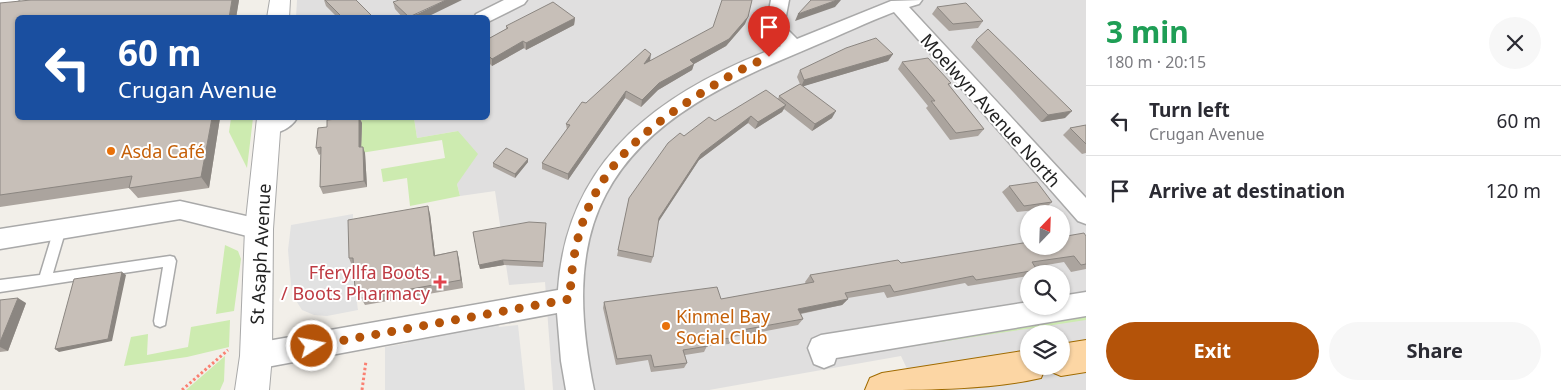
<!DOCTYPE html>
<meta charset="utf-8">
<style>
:root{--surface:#fff;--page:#f7f7f7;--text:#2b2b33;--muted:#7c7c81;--line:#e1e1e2;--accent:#b45309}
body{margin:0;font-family:"Noto Sans",sans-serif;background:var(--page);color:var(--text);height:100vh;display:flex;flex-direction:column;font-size:19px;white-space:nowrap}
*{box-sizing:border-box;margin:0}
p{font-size:16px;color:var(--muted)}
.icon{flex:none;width:28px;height:28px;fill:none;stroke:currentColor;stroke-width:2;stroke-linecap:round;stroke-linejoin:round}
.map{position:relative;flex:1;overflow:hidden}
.sheet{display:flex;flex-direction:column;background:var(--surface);width:475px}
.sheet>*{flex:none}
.guide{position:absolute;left:15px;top:15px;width:475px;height:105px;border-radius:8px;box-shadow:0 1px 4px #0004;background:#1a4fa0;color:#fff;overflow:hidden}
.needle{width:32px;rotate:23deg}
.fabs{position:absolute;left:1020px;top:205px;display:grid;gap:10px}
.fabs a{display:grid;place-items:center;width:50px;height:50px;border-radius:50%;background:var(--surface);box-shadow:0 1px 4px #0004;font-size:25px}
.pin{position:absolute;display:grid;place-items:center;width:42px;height:42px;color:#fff;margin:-51px -21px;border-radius:50% 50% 50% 0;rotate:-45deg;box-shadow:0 0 5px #0007}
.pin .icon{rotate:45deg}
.me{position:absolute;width:55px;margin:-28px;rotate:79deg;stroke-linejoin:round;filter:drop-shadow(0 0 4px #0008)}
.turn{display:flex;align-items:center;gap:18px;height:105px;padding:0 20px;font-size:22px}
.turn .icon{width:65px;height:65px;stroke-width:2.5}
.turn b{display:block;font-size:35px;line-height:42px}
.round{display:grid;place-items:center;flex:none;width:52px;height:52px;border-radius:26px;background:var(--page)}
.overview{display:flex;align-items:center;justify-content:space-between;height:85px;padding:0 20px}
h1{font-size:30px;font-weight:700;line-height:38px;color:#1e9e55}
.primary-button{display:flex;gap:10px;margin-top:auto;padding:10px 20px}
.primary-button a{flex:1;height:58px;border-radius:30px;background:var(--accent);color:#fff;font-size:20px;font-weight:700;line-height:58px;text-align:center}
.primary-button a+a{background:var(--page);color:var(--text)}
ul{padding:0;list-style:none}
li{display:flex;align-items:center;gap:15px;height:70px;padding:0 20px;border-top:1px solid var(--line)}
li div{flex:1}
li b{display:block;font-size:19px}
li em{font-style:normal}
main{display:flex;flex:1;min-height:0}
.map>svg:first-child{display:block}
</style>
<main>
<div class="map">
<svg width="1086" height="390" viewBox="0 0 1086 390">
<rect width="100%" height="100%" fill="#f2efe9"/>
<path fill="#e0dfdf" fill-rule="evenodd" d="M297,0H1086V390H917L901,356L709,390H553L545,282L509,285L495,191L460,196L457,184L458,131L417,138L414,118H488V18H296ZM1029,214H1061V246H1029ZM1029,274H1061V306H1029ZM1029,334H1061V366H1029Z"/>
<path fill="#cdebb0" d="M231,118H253L247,168L229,132Z
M361,118H414L417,138L458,131L478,154L457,184L460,196L410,206L407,178L383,182L381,169L445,158L442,140L361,153Z
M225,245L238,251L241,259L234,311L216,314Z
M1086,310V320L834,358L839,351Z
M230,320L229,347L187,357L124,366L131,337L148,334L147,355L188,347L191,327Z
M225,356L224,381L220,390H186Z"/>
<path fill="#e2e2e2" d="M353,214L352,266L358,310L327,316L314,315L302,310L293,296L291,285L288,250L291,225Z
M495,312L499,327L518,325L525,390H385V347L408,343L407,329Z"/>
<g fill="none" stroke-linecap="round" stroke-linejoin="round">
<defs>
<path id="service" d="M0,0H19L15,3L0,5Z
M60,224L64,226L66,229L53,273L170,256L174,257L176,261L165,325L160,327L155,325L154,321L163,267L0,292V280L40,275L54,229L56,226Z"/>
<path id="minor" d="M504,0H527L524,4L488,22V18H474L476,14Z
M771,0H789L784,26L797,39L891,1L922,0L919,4L909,7L1086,198V224L1078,221L894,12C867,22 841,35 814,46C738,78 647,116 606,194C574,254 581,326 594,390H566L561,361L557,313L256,369L246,365L243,356L246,347L256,343L558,290C567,156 665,89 781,46L772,37L766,26Z
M271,118H297C291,129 273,137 261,133L258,128L261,123Z
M180,201L259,219L267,222L271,229L267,236L259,239L180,219L0,249V229Z
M1086,292V316L836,358L834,364L824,368L814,364L808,348L812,339L821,335L1029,302V306H1061V296Z"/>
<path id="tertiary" d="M270,0H290L289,18H267Z
M257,118H281L273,229L272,356L269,390H235L240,356L245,229Z"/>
<path id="primary" d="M1086,340V372L1061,376L1049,371L1047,366H1061V344Z
M1029,350V366H1046L1041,378C990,390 920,390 865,390L870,378L882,373Z"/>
</defs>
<use href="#service" stroke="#a9a9a9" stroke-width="3"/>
<use href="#minor" stroke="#a9a9a9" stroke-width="3"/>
<use href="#tertiary" stroke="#a9a9a9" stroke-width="2"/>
<use href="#primary" stroke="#a06b00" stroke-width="2"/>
<path stroke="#fa8072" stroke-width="3" stroke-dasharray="2.5 2.5" stroke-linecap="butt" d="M182,390L228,350
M362,390L366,361"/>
<use href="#service" fill="#fff" fill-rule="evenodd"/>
<use href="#minor" fill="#fff" fill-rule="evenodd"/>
<use href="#tertiary" fill="#fff" fill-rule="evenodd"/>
<use href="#primary" fill="#fcd6a4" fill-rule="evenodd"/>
</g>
<path fill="#aba49e" d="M239,0L236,18H18V118H220L209,188L138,198L129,188L0,207V3Z
M324,0H356L374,18H338L326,6Z
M393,2L425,18H403L395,9Z
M937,7L983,21L978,28L949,31L932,14Z
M575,18L574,25L526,50L524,48L492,66L488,62V39L506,29V26Z
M745,24L726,46L694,64L692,70L658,90L641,107L625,98L568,180L542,169V163L567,130L566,124L586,103L650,61Z
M976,40L1065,118L1041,122L971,47Z
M893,54L888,61L803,86L832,118L812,131L784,109L782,112L755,129L748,123L699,160L658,222L653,257L651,263L617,256L629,198L684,136L715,121L778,99L779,96L800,84L797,77L800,70Z
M902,62L951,83L949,85L984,129L978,136L950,140L926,108L928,106L898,69Z
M347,118H360L362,123L361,147L365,153L367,187L323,194L320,187L321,154L319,155L316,148L327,127Z
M1086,125V153L1082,154L1063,135L1070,128Z
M528,162L515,178L493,167V163Z
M1009,186L1052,202L1045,209L1017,212L1002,192Z
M430,214L435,255L457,251L463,288L365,305L361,298V295L359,296L355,289L354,266H352L349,258Z
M546,227L543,267L504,265L480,269L473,232Z
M1086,236V269L1071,272L1064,262L1035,267L1037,270L1031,274H1029V276H1028L968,286L965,283L887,298L884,292L848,298V299L842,305L801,314L803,319L798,325L733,337V338L729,344L707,346L704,352L685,355L687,363L684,368L651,372L648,360L616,365L603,308L604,302L721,299L806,284L805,282L810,275L901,263Z
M0,300L26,303L8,351L0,352Z"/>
<path fill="#8b8681" d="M232,0H239L236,18H229Z
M446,0H462L425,18H409Z
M837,0H841L835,7L795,21L798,14Z
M748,17L745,24L726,46L694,64L692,70L658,90L641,107L642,100L659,83Z
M575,18L574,25L526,50V43Z
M523,41L524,48L492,66V59Z
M651,54L650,61L644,64Z
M893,54L888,61L801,87L804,80Z
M489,68L490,75L488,77V69Z
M626,91L625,98L568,180V174Z
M786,105L782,112L755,129L758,122Z
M836,111L832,118L812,131L815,124Z
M1072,111L1065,118L1041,122L1048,115Z
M751,116L748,123L699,160L657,224L659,218L701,154Z
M212,118H220L209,188L201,177Z
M359,118L362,123L361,154L359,147Z
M363,147L365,153L367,187L364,181Z
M528,159V162L515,178V174Z
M428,206L430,214L436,263L434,256Z
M457,251L459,259L463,288L461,280Z
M503,260L504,265L480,269L479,265Z
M122,272L126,275L112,341L59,352L55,349Z
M18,298L26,303L8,351L0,347V342Z
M848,299L842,305L793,315L798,309Z"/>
<path fill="#c7bfb8" stroke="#8b8681" d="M31,0H232L229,18H18V118H212L201,177L129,188L132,176L0,195V3Z
M325,0H356L374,18H343Z
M399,0H446L409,17L393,2Z
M722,0H752L748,17L729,39L690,60L694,64L659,83L642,100L626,91L568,174L542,163L570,125L566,124L582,102L586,103L645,49L651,54L644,64L713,27Z
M811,0H837L798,14Z
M553,2L575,18L526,43L523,41L492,59L488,55V39L508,28L506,26Z
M966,3L983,21L953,24L937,7Z
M988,29L1072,111L1048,115L976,40Z
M876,38L893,54L804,80L800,70L846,48Z
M928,58L951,83L948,84L984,129L956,133L931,101H935L902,62Z
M800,84L836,111L815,124L779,96Z
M766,90L786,105L758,122L751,116L701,154L659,218L653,257L618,250L629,198L668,143L680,133L684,136L709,117L715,121Z
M347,118H359V147H363L364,181L320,187L321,147L316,148L318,128L327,127V120Z
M1086,125V144L1070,128Z
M506,148L528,159L515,174L493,163Z
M1037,182L1052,202L1024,206L1009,186Z
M428,206L434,256L457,251L461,280L361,298L360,288L355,289L353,258H349L348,220Z
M529,222L546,223L543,262L503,260L479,265L473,232Z
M1084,233L1086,236V264L1081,265L1074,256L1032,262L1037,270L976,280L973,276L894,292L890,285L845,293L848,299L798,309L803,319L731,332L733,338L706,340L708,346L683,350L687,363L654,367L651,355L617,359L604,302L717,287L721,299L814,282L810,275L898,260L901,263L1029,242V246H1061V237Z
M122,272L108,339L55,349L74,279Z
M18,298L0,342V300Z"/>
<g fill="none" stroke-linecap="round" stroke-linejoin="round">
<path stroke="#b45309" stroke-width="9" stroke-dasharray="0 16.2" d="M312,346L570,299C573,203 611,152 689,101C715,84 741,68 769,57"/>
</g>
<g fill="#e8710a" stroke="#fff" stroke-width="2">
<circle cx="111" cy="151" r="5"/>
<circle cx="666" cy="326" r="5"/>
</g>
<path fill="#e0444e" stroke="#fff" stroke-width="2" d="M437.5 274.5h5v5h5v5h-5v5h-5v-5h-5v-5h5z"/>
<g text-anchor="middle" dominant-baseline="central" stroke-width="4" stroke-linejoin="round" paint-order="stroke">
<g font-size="18" fill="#222" stroke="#fff">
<text transform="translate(991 110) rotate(48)">Moelwyn Avenue North</text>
<text transform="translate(260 254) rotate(-87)">St Asaph Avenue</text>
</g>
<g font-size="18" fill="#c56008" stroke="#fff" text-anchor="start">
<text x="121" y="151">Asda Café</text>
<text x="676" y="316">Kinmel Bay<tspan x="676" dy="21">Social Club</tspan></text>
</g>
<g font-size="18" fill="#be3a42" stroke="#fff" text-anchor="end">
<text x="430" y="272">Fferyllfa Boots<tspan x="430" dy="21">/ Boots Pharmacy</tspan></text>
</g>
</g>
</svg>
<div class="fabs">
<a><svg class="needle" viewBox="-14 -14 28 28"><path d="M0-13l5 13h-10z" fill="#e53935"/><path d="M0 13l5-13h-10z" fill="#7c7c81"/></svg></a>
<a><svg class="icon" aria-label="search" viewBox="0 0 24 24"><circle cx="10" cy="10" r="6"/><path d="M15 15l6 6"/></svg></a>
<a><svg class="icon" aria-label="layers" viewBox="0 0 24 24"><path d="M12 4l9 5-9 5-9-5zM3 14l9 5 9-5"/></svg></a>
</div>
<div class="pin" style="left:769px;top:57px;background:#d93025"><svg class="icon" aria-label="arrive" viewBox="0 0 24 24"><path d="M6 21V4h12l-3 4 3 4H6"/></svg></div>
<svg class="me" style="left:312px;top:346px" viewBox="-20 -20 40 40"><circle r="17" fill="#b45309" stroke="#fff" stroke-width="3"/><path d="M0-11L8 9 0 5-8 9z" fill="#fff"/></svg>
<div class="guide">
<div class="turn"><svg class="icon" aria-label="left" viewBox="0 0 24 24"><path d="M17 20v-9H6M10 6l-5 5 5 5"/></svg><div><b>60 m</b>Crugan Avenue</div></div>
</div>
</div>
<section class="sheet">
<div class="overview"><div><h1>3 min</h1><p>180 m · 20:15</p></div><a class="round"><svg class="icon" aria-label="close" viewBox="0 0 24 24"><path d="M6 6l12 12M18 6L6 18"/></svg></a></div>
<ul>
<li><svg class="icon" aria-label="left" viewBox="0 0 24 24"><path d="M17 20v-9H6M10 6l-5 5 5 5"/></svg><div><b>Turn left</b><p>Crugan Avenue</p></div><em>60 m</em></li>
<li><svg class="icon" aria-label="arrive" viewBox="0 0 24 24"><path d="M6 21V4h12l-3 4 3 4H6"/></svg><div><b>Arrive at destination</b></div><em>120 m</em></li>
</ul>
<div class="primary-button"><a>Exit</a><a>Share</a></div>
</section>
</main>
